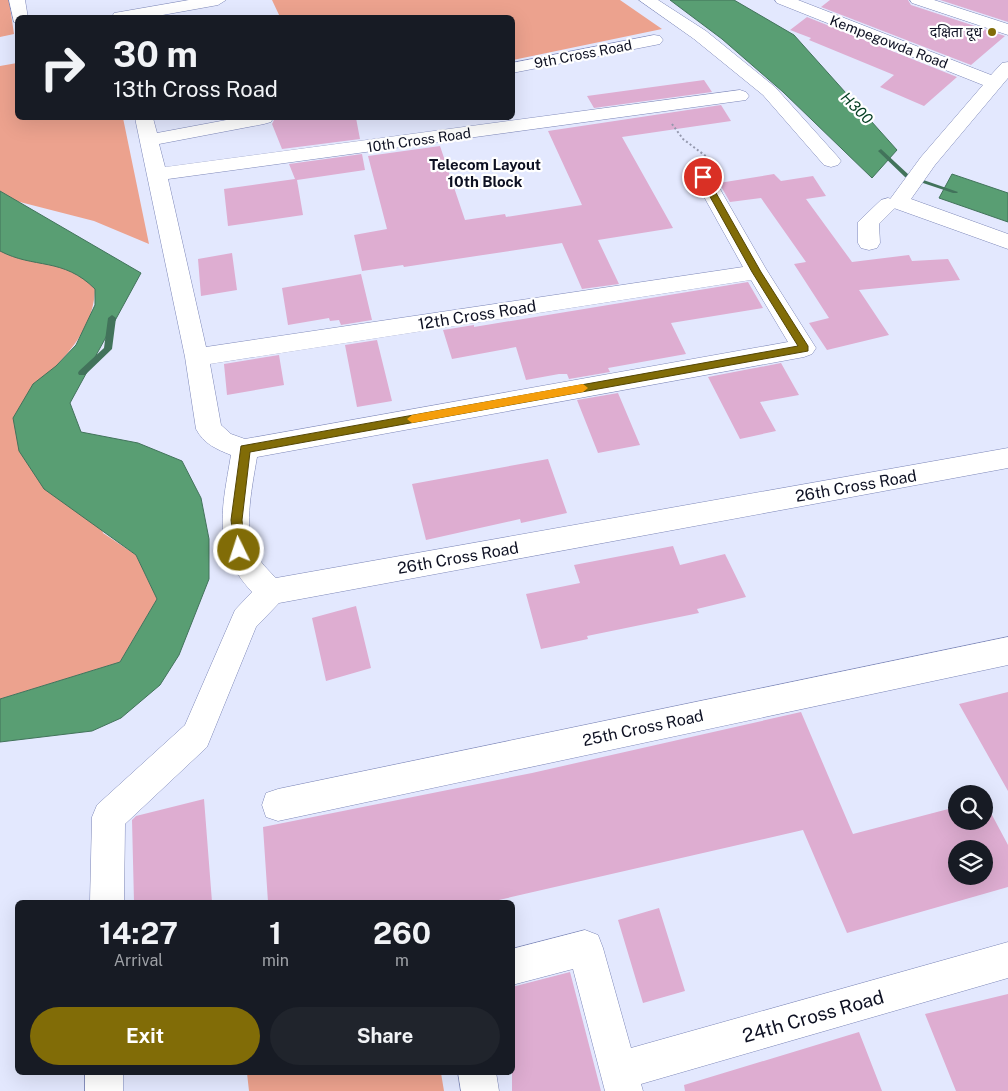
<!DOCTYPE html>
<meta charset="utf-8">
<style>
:root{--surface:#171b24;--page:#20242c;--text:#f1f3f6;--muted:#9ea1a6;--accent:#816c07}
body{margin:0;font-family:"Public Sans","Noto Sans Devanagari",sans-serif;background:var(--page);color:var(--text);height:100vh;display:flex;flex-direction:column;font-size:19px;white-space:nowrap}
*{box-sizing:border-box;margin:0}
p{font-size:16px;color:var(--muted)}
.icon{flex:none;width:28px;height:28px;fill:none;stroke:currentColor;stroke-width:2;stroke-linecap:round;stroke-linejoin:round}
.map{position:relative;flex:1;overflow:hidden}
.side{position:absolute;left:15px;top:900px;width:500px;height:175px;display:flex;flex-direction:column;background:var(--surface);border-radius:8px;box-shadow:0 5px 20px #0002}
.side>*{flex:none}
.banner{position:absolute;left:15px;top:15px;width:500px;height:105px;border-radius:8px;box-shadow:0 5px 20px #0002;background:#171b24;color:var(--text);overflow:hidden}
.buttons{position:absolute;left:948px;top:785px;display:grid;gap:10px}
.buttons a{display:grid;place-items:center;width:45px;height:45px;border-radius:50%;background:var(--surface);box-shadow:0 5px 20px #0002;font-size:25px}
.pin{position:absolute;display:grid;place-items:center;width:42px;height:42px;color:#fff;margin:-21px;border:2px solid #fff;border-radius:50%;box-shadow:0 1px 5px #0007}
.me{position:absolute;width:55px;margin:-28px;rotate:356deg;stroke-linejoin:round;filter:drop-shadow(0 0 4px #0008)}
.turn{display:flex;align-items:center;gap:18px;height:105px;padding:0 15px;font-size:22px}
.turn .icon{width:65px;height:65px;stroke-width:2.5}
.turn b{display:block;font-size:35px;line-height:42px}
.eta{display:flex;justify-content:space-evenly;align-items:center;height:85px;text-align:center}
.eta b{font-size:30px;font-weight:700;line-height:35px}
.cta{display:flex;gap:10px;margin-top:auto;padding:10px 15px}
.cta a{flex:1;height:58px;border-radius:30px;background:var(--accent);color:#fff;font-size:20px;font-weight:700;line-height:58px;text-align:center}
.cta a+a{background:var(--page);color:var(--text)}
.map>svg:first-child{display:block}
</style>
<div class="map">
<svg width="1008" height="1091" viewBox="0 0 1008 1091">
<rect width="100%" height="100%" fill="#e3e8fe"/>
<path fill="#eca28e" d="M0,0H9L14,34L0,37Z
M272,0H620L662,29L513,60L512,18L280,17Z
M17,63L18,118H123L149,244L94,221L16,201L0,191V66Z
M0,251L64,267L85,279L95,289C94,320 77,344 56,366L103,533L136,555L157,599L120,662L0,699Z
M247,1073H441L444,1091H249Z"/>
<path fill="#599e73" stroke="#42735b" d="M670,0H734L794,35L897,150L872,178L783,92L722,39Z
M952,174L1008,193V222L939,198Z
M0,191L141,273L70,403L81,432L138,443L182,461L201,498L209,539V579L179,655L160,685L121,718L92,731L0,742V699L120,662L157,599L136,555L44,489L19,451L13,418L33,384L56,366L76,345L95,305V289C63,257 34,269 0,251Z"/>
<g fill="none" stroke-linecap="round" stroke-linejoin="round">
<path fill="#42735b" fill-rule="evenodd" d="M881,149L909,175L958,192L957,193H953L905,177L879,152L878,151Z
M112,315L116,318L112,349L85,375H79L78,373L79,371L104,348L108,318Z"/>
</g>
<path fill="#deadd1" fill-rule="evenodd" d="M830,0H908L911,5L1005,36L971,65L821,7Z
M940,0H1008V22Z
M807,17L957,77L924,106L880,87L894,75L809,40L811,38L790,30Z
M704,80L712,92L594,108L587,96Z
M721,105L731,121L622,137L673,228L598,240L619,284L582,289L562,243L404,267L403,265L362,271L354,235L387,229L368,156L440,146L465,220L505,214L506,217L582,205L548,131Z
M275,118H356L360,139L282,149L272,124Z
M362,154L365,170L297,180L303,215L228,226L224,189L295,179L289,164Z
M774,174L781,181L813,176L826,196L806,199L852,262L909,255L912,261L948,259L960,280L859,290L889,335L827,350L809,323L829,318L794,264L806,262L761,198L730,202L719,183Z
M232,253L237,290L201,296L198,259Z
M361,274L372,320L341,325L339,320L330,321L329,318L288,325L282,288Z
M748,282L763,308L671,323L686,354L608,368L610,372L569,379L567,374H559L526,380L516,347L452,359L443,330L474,325V327Z
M377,340L392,401L357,407L345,345Z
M279,355L284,385L227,395L224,364Z
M781,363L799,395L760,402L776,431L740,439L708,377Z
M618,393L640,445L598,453L577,400Z
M548,459L567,513L521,523L520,519L426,540L412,484Z
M673,546L680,565L725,554L746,597L697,609L699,613L587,636L588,639L541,649L526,594L580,583L574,565Z
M356,606L371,668L326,681L312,618Z
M1008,692V791L959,704Z
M801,712L853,834L956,807V821H984V800L1008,845V887L847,933L803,830L490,902H268L263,827L532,773ZM956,849H984V876H956Z
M204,799L212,902H134L132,820L136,816Z
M659,908L685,991L643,1003L618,920Z
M570,972L601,1091H512V987Z
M1008,994V1091H956L925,1014Z
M859,1032L882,1091H685L684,1085Z"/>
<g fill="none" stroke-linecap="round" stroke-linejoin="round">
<defs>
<path id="minor" d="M9,0H25L28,18H18V22H14Z
M189,0H226L218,5L146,18L112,17L114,13L120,12Z
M639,0H658L706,31L775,87L838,157L841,161L838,165L831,167L824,165L763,95L694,39Z
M910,0H934L1008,24V35L912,3Z
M654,35L660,36L663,40L660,44L512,73V63Z
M740,90L746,92L749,96L746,100L168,179L206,347L743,267L693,177L696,173L703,171L710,173L713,177L766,269L816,348L812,354L804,357L257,457C253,482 243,527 254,551C259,561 268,570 276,578L1008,448V468L279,603L256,627L207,747L125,824L124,902H90L92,817L97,805L185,725L235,610L252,592C211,548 222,509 231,455C216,449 204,444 196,429L185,357L135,118H153L157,133L237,118H273L271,122L264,124L159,144L165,167ZM751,280L788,342L245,439L231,434L221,425L210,364Z
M888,198L895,200L898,205L879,224L880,243L877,248L869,250L861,248L858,243V222L881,200Z
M1008,637V665L278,821L266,817L262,805L266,793L278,789Z
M585,930L598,935L603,948L631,1048L1008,942V978L641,1084L643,1091H605L573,969L512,985V949Z
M85,1072H123V1091H85Z
M458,1072H496L499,1091H461Z"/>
<path id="tertiary" d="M775,0H798L991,75L1002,63L1008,62V78L935,165L911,199L1008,234V249L891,207L888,202L921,157L983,85L777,3Z"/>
</defs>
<use href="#minor" stroke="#7d87b8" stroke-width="1"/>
<use href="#tertiary" stroke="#7d87b8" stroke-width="1"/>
<path stroke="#9498ad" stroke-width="2" stroke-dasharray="2 2.5" stroke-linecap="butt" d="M672,124L683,139L707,157"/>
<use href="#minor" fill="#fff" fill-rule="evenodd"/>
<use href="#tertiary" fill="#fff" fill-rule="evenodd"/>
</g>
<path fill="#816c07" stroke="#544605" d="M703,174L707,177L761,272L808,346V351L250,452L242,520L245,550L239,555L235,554L231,520L241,446L798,346L752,272L699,177Z"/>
<path fill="#f59e0b" d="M583,384L588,388L583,392L412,423L407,419L412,415Z"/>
<circle fill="#816c07" stroke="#fff" stroke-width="2" cx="992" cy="32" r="5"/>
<g text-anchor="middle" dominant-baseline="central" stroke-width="4.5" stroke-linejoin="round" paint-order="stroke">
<g font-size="14" fill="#0d1022" stroke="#fff" text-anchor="end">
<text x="982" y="32">दक्षिता दूध</text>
</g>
<g font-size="14" fill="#0d1022" stroke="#fff">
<text transform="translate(889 42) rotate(21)">Kempegowda Road</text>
<text transform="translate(583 54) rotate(-11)">9th Cross Road</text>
<text transform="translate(419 140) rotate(-8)">10th Cross Road</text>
</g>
<g font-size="15" font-style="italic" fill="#043e22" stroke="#fff">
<text transform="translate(857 108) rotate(45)">H300</text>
</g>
<g font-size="15" font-weight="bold" fill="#0d1022" stroke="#fff">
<text x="485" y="164">Telecom Layout<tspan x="485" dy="17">10th Block</tspan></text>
</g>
<g font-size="16" fill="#0d1022" stroke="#fff">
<text transform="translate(477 315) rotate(-9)">12th Cross Road</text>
<text transform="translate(856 486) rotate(-10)">26th Cross Road</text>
<text transform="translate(458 558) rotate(-10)">26th Cross Road</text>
<text transform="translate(643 728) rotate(-12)">25th Cross Road</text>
</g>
<g font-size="19" fill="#0d1022" stroke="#fff">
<text transform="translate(813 1016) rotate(-16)">24th Cross Road</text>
</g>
</g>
</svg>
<div class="buttons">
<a><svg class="icon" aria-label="search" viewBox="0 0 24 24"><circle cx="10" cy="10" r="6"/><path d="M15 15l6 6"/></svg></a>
<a><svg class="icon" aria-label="layers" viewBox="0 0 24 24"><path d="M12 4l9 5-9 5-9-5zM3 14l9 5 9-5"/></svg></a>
</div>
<div class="pin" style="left:703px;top:177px;background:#d93025"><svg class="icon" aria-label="arrive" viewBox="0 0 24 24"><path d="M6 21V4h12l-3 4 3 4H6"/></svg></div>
<svg class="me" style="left:239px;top:550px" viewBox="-20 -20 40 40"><circle r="17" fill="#816c07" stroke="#fff" stroke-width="3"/><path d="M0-11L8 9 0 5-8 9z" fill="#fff"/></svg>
<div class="banner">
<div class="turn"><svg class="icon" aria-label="right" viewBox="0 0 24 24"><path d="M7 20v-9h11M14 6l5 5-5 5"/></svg><div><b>30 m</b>13th Cross Road</div></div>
</div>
<section class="side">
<div class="eta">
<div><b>14:27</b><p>Arrival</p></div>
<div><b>1</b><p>min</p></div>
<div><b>260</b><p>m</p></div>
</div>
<div class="cta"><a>Exit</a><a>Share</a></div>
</section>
</div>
